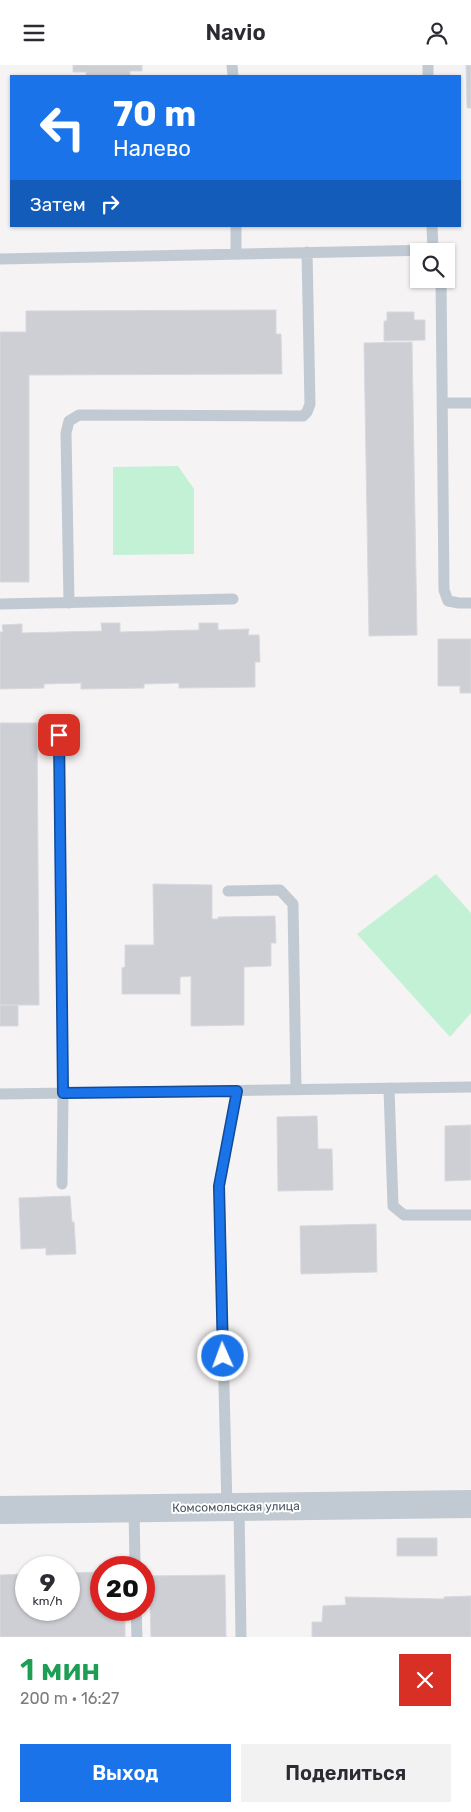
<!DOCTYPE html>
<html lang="ru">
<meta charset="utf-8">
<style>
:root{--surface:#fff;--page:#f2f2f3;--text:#2b2b33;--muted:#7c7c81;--accent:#1a73e8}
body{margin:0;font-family:Rubik,sans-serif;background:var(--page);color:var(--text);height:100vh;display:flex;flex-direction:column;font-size:19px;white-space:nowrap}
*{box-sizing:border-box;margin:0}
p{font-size:16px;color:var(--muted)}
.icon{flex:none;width:28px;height:28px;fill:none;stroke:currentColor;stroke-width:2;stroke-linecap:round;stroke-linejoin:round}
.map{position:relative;height:1572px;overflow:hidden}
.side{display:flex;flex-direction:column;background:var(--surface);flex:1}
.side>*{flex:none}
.banner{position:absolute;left:10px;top:10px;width:451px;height:152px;border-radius:0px;box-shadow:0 1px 4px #0004;background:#1a73e8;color:#fff;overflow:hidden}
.tools{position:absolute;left:410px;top:178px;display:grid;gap:10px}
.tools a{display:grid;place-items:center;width:45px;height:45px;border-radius:0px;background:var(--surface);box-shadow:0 1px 4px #0004;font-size:25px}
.speed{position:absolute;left:15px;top:1491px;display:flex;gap:10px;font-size:25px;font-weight:700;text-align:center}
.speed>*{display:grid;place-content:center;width:65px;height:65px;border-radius:50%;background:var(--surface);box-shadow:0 1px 4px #0004;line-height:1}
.speed small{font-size:12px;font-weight:400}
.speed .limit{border:8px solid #d22;background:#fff;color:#111}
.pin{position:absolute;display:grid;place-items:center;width:42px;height:42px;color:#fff;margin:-21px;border-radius:10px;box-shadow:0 2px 8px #0006}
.me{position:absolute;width:55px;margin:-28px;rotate:358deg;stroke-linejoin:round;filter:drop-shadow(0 0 4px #0008)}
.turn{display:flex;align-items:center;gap:18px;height:105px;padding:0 20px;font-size:22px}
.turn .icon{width:65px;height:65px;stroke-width:2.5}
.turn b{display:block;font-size:35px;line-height:42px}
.then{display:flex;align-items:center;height:48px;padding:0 20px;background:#0003;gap:10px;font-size:19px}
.round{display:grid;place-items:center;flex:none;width:52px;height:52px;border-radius:0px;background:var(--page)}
.headline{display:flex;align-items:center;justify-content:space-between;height:85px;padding:0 20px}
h1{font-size:30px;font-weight:600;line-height:38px;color:#1e9e55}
.primary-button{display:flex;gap:10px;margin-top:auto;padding:10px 20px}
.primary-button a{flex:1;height:58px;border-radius:0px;background:var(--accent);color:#fff;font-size:20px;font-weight:600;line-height:58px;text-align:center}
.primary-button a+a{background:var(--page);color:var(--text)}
header{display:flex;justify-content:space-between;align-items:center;height:65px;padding:0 20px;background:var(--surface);font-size:22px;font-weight:600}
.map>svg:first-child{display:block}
</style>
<header><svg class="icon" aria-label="menu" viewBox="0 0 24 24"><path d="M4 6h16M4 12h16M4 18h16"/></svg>Navio<svg class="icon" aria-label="person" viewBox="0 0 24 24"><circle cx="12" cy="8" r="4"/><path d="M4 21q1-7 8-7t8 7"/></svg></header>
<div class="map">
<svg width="471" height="1572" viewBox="0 0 471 1572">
<rect width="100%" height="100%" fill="#f5f3f3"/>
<path fill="#c3f1d5" d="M178,401L194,424V489L113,490V402Z
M436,809L471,848V948L450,972L357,869Z"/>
<path fill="#cdcfd5" stroke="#d7d9de" d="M73,0H142V6H130V11H86V7H73Z
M466,0H471V43H467Z
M276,245V269H281L282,309L29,310V517H0V267H26V246Z
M387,247H414V255H425V275L384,276V256H387Z
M412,277L417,570L369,571L364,278Z
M101,558H120V567L199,565V558H218V565L249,564L248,570H259L260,597H255V622L179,623V618L144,619V623L81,624V618L44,619V623L0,624V567H3L2,560L22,559V568L102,566Z
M438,574H471V628H460V621H438Z
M0,658H37L39,940H0Z
M153,819L212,820V854H218V852L275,851L276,878H271V901L244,902V960L191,961V911L180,912V929H122V903L125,902V880H154Z
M0,940H18V961H0Z
M317,1051L318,1084H332L333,1125L278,1126L277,1052Z
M471,1060V1115L445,1116V1061Z
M70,1131L72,1157H74L76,1189L46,1190V1183L21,1184L19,1133Z
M376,1159L377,1207L301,1209L300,1161Z
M397,1473H437V1491H397Z
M101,1507V1545H125V1572H0V1510L26,1509V1545H69V1508Z
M225,1510L226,1572H151L149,1511Z
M471,1531V1572H312V1557H322L323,1541L346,1540L345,1532L444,1534V1532Z"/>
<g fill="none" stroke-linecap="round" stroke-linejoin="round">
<path stroke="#c1cad2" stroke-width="11" d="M232,0L233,11
M428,0V11
M236,161V189
M432,161L433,185
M0,194L433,185L434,186
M441,214L444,525L448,536L459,538H471
M442,338H471
M69,538L66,368L69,356L79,350L303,351L307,347L310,339L307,187
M0,539L233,534
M59,670L63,1028L62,1119
M228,826L280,825L293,839L296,1024
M389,1023L393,1141L404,1150H471
M0,1029L471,1022
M227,1442L219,1121L237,1026
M239,1442L241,1572
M134,1443L135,1502
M136,1545L137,1572"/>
<path stroke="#c1cad2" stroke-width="28" d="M0,1445L471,1439"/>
</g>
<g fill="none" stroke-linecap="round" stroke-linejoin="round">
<defs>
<path id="route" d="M59,670L63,1028L237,1026L219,1121L223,1291"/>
</defs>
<use href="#route" stroke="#114b97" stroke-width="12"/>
<use href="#route" stroke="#1a73e8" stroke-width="9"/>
</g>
<g text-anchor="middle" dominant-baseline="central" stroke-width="4" stroke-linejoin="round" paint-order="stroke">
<g font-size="12" fill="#4a5661" stroke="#fff">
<text transform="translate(236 1442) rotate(-1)">Комсомольская улица</text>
</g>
</g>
</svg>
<div class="tools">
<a><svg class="icon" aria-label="search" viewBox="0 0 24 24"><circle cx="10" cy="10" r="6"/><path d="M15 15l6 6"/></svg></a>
</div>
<div class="speed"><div>9<small>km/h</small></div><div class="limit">20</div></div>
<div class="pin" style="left:59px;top:670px;background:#d93025"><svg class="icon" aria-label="arrive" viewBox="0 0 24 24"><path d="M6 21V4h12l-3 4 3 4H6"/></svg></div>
<svg class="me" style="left:223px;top:1291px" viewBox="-20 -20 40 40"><circle r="17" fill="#1a73e8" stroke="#fff" stroke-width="3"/><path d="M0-11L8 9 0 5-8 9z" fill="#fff"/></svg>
<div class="banner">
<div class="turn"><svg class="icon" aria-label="left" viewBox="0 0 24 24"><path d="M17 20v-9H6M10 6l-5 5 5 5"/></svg><div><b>70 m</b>Налево</div></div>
<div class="then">Затем<svg class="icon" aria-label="right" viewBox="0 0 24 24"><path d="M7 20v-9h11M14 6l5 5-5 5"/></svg></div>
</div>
</div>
<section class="side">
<div class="headline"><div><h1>1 мин</h1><p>200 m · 16:27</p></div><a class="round" style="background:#d93025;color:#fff"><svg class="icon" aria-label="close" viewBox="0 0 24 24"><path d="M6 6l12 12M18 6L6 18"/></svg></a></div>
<div class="primary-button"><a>Выход</a><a>Поделиться</a></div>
</section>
